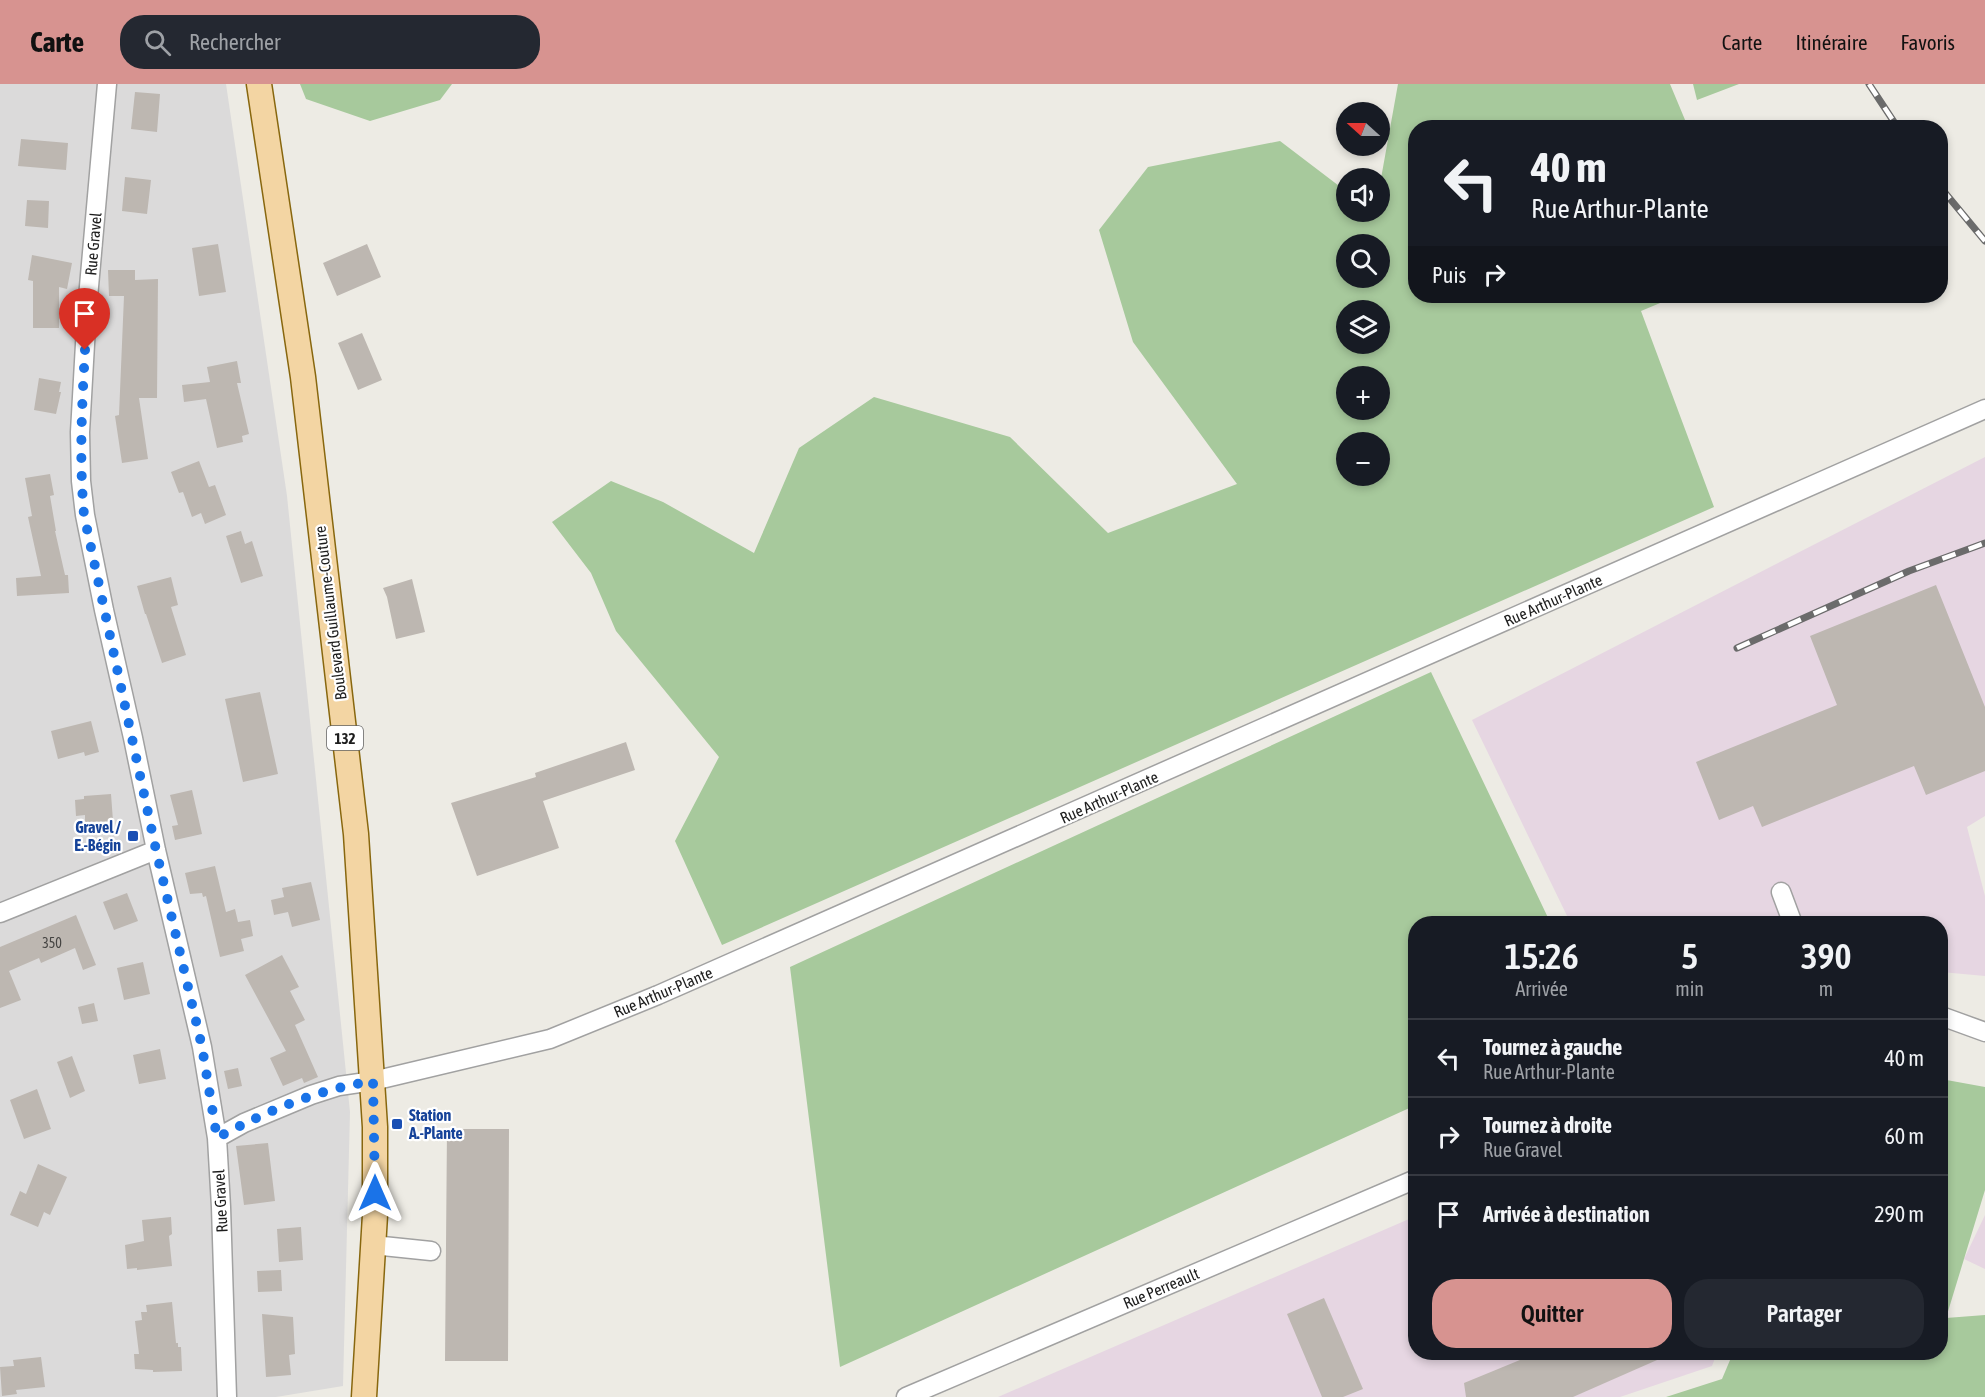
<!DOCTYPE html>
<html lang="fr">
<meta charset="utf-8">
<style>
:root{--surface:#171b24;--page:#242831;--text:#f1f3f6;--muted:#9ea1a6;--line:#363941;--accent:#d79390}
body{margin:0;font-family:"Asap Condensed",sans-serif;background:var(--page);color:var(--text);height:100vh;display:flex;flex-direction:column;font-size:22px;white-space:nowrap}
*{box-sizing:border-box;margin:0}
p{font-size:20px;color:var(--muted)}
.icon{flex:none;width:33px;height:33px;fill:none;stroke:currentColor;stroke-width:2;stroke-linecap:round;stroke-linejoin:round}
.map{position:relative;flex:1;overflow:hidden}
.panel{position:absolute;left:1408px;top:832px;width:540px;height:444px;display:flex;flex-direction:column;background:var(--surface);border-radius:24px;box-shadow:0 3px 9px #0003}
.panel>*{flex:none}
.top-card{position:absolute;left:1408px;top:36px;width:540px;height:183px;border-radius:24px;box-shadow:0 3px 9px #0003;background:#171b24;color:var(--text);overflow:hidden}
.needle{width:39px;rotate:291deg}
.controls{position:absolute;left:1336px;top:18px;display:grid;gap:12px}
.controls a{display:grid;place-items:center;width:54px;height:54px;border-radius:50%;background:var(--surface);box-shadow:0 3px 9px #0003;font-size:30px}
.pin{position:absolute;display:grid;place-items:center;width:51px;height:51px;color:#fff;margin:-62px -26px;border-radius:50% 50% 50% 0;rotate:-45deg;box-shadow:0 0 6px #0007}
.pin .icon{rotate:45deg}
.me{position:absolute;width:66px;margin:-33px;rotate:0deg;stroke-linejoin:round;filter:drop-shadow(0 0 4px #0008)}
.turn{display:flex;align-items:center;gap:21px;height:126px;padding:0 24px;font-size:27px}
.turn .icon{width:78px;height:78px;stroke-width:2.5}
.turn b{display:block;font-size:42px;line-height:51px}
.then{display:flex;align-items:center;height:57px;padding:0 24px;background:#0003;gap:12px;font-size:22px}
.eta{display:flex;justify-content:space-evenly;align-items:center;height:102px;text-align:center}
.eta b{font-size:36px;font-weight:600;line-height:42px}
.action{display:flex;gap:12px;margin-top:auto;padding:12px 24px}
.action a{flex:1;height:69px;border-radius:24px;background:var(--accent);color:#111;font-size:24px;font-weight:600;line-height:69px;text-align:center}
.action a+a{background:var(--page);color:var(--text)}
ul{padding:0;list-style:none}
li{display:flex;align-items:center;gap:18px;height:78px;padding:0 24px;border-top:2px solid var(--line)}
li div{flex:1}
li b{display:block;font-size:22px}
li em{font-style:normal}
header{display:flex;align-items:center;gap:36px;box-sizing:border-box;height:84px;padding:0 30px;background:var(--accent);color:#111}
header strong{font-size:28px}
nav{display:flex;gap:33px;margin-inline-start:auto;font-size:21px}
.search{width:420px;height:54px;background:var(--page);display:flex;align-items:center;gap:15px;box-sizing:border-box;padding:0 21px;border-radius:24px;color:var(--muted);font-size:22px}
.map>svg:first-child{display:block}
</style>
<header>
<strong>Carte</strong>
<div class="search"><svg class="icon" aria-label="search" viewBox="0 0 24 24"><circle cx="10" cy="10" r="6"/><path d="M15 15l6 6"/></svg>Rechercher</div>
<nav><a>Carte</a><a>Itinéraire</a><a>Favoris</a></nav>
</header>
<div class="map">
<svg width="1985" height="1313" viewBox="0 0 1985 1313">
<rect width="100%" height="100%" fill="#edebe4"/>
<path fill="#dbdada" d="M0,0H226L287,412L350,1028L343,1302L276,1313H0Z"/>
<path fill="#e6d6e2" d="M1985,373V732L1967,743L1985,812V892L1941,888V840H1571L1472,636Z
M1985,1131V1185L1964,1175Z
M1416,1132V1269H1717L1712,1282L1620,1313H998Z"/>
<path fill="#a7c99c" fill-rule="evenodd" d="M300,0H452L440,16L370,37L306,15Z
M1398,0H1670L1688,43L1416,44V212H1677L1641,227L1714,423L722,861L675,757L719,673L616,547L591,489L552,438L611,397L663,418L754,469L799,364L874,313L1010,353L1108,449L1237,400L1133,258L1099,146L1148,83L1280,57L1347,108V128H1380V100ZM1380,160V194H1347V160ZM1380,226V260H1347V226ZM1380,292V326H1347V292ZM1347,358H1380V392H1347Z
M1693,0H1739L1697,16Z
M1431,588L1551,840H1416V1021L840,1283L790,883Z
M1941,995L1985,1003V1106L1946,1234L1985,1231V1313H1666L1722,1295L1733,1269H1941Z"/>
<path fill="#bdb7b1" d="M135,8L160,10L157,48L131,45Z
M21,55L68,59L66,86L18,82Z
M125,93L151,96L147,130L122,127Z
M27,116L49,117L48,144L25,142Z
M218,160L226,208L199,212L192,164Z
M367,160L381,193L337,212L323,179Z
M32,171L72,179L67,205L59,203V244H33V197L28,196Z
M108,186H135V196L158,195L157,314H139L148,375L122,379L115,332L119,331L124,212H109Z
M362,249L382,296L358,306L338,259Z
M237,277L241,299H237L249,350L242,352L243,358L217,364L206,315L184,318L182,301L210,298L207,283Z
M39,294L61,298L59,308H61L56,330L34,326Z
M199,377L209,403L215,401L226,431L205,440L201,429L192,433L183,408L179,409L171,388Z
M50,390L54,411L50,412L56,447H55L65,491H68L69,509L17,512L16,494L41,492L28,433L32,432L25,394Z
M241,447L245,460L252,457L263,492L241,499L226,452Z
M171,493L178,521L171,523L186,571L162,579L146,530H145L137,502Z
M412,495L425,548L396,555L387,513L383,504Z
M1936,501L1985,623V687L1926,711L1914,682L1762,743L1753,722L1719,736L1696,678L1837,621L1810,552Z
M260,608L278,690L243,698L225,615Z
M91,637L99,668L85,672L84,668L58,675L51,647Z
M626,658L635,686L543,717L559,764L477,792L451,719L536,693L535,689Z
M192,706L202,750L175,756L172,742L178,741L170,711Z
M111,710L113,737L85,738V731L76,732L75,716L84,715V712Z
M215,782L226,828L235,825L238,838L250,836L253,852L241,855L244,867L220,873L206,812L203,813L202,809L190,810L185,789Z
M311,798L320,836L292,843L288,828L274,831L271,816L284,813L282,804Z
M127,809L138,837L114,846L103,818Z
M76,831L96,881L83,886L75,864L41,879L39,874L9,887L21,916L0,924V863Z
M282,871L299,903L290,907L305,936L295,941L318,993L304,999L302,994L283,1002L270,974L286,967L245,891Z
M143,878L150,910L124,916L117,884Z
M94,919L98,937L82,940L78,923Z
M160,965L166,995L139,1000L133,971Z
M72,972L85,1007L70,1014L57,978Z
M238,984L242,1002L228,1005L224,987Z
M37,1005L51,1045L24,1055L10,1016Z
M447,1045H509L508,1277H445Z
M268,1059L275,1117L244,1121L236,1062Z
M38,1080L67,1093L50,1131L44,1128L38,1143L10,1131L20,1107L26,1110Z
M171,1133L172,1150L169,1152L172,1182L137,1186V1184L127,1185L125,1161L144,1157L142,1136Z
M301,1143L303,1176L279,1178L277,1145Z
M281,1186L282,1207L258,1208L257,1187Z
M1324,1214L1363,1305L1343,1313H1322L1287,1230Z
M172,1218L176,1259H178V1263H181L182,1287L153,1288V1286L135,1285L134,1270H139L135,1237L142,1236L141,1228H147L146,1221Z
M262,1230L293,1233L295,1270L289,1271L291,1291L266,1293Z
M1537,1269H1673L1573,1313H1466L1464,1299Z
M41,1273L45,1303L16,1306L17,1310L2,1312L0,1283L14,1282L13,1276Z"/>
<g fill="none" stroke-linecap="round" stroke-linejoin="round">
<defs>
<path id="minor" d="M107,0L87,225L80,348L81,397L85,431L104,526L133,654L156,766L202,963L217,1054L221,1123L227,1313
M1781,808L1793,840
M0,829L156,766
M1941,932L1985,948
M217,1054L244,1039L311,1011L339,1002L373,997L550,955L658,911L1985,325
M373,1161L431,1167
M906,1313L1416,1095"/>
<path id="major" d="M259,0L303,293L356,750L375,1043V1131L364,1313"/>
</defs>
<use href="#minor" stroke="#a1a1a1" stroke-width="21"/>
<use href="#major" stroke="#88670e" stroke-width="27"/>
<use href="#minor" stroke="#fff" stroke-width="18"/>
<use href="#major" stroke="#f3d5a3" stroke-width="24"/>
<defs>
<path id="rail" d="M1869,0L1898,44
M1941,104L1985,157
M1737,564L1909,487L1985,459"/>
</defs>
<use href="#rail" stroke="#6b6b6b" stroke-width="7"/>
<use href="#rail" stroke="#fff" stroke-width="4.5" stroke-dasharray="14" stroke-linecap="butt"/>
</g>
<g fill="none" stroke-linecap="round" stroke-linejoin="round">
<path stroke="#1a73e8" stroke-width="10" stroke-dasharray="0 18" d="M85,266C82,321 79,375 84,431L156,766L202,963L217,1054C267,1027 316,1006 373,997L375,1109"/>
</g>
<g fill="#1a4fb4" stroke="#fff" stroke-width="2">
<rect x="127" y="746" width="12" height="12" rx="3"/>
<rect x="391" y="1034" width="12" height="12" rx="3"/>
</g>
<g text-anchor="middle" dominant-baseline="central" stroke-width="4.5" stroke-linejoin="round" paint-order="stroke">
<g font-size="14" fill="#454442">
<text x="52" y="859">350</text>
</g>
<rect fill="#fff" stroke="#616161" stroke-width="1.5" x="327" y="642" width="36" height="24" rx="4.5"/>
<g font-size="15" font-weight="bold" fill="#1d1d1d">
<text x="345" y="654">132</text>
</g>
<g font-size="16" fill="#1d1d1d" stroke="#fff">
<text transform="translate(93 160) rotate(-85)">Rue Gravel</text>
<text transform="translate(1553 516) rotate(-24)">Rue Arthur-Plante</text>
<text transform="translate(330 529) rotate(-97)">Boulevard Guillaume-Couture</text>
<text transform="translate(1109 713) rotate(-24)">Rue Arthur-Plante</text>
<text transform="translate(663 908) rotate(-23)">Rue Arthur-Plante</text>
<text transform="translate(220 1117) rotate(-93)">Rue Gravel</text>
<text transform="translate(1161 1204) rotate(-23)">Rue Perreault</text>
</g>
<g font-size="16" font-weight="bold" fill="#164399" stroke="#fff" text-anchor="end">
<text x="121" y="743">Gravel /<tspan x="121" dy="18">E.-Bégin</tspan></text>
<text x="409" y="1031" text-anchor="start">Station<tspan x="409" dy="18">A.-Plante</tspan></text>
</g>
</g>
</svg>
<div class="controls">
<a><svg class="needle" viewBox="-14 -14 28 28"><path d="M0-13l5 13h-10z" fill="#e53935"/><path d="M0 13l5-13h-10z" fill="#9ea1a6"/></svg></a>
<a><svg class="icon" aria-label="sound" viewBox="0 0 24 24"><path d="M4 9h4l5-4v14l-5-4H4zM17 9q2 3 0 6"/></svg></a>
<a><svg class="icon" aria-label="search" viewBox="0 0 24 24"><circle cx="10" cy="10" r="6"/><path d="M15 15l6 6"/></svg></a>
<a><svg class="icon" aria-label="layers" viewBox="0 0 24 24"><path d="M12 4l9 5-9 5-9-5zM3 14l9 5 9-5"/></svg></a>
<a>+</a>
<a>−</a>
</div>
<div class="pin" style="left:85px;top:266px;background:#d93025"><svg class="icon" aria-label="arrive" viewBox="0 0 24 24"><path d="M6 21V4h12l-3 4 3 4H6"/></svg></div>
<svg class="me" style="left:375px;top:1109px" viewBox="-20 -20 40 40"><path d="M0-17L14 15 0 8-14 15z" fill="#1a73e8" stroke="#fff" stroke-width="4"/></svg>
<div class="top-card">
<div class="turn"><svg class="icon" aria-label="left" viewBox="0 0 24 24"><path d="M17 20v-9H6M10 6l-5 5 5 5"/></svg><div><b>40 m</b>Rue Arthur-Plante</div></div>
<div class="then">Puis<svg class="icon" aria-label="right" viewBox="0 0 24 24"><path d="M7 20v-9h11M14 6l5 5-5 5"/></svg></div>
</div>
<section class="panel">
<div class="eta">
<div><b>15:26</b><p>Arrivée</p></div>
<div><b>5</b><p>min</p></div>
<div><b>390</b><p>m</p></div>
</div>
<ul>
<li><svg class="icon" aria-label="left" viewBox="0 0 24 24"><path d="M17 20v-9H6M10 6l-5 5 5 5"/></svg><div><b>Tournez à gauche</b><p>Rue Arthur-Plante</p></div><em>40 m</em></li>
<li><svg class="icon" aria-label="right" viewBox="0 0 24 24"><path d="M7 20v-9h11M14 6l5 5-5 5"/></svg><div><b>Tournez à droite</b><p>Rue Gravel</p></div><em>60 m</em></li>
<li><svg class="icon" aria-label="arrive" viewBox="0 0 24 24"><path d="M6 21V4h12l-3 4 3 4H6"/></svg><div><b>Arrivée à destination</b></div><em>290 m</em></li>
</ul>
<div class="action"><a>Quitter</a><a>Partager</a></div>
</section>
</div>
